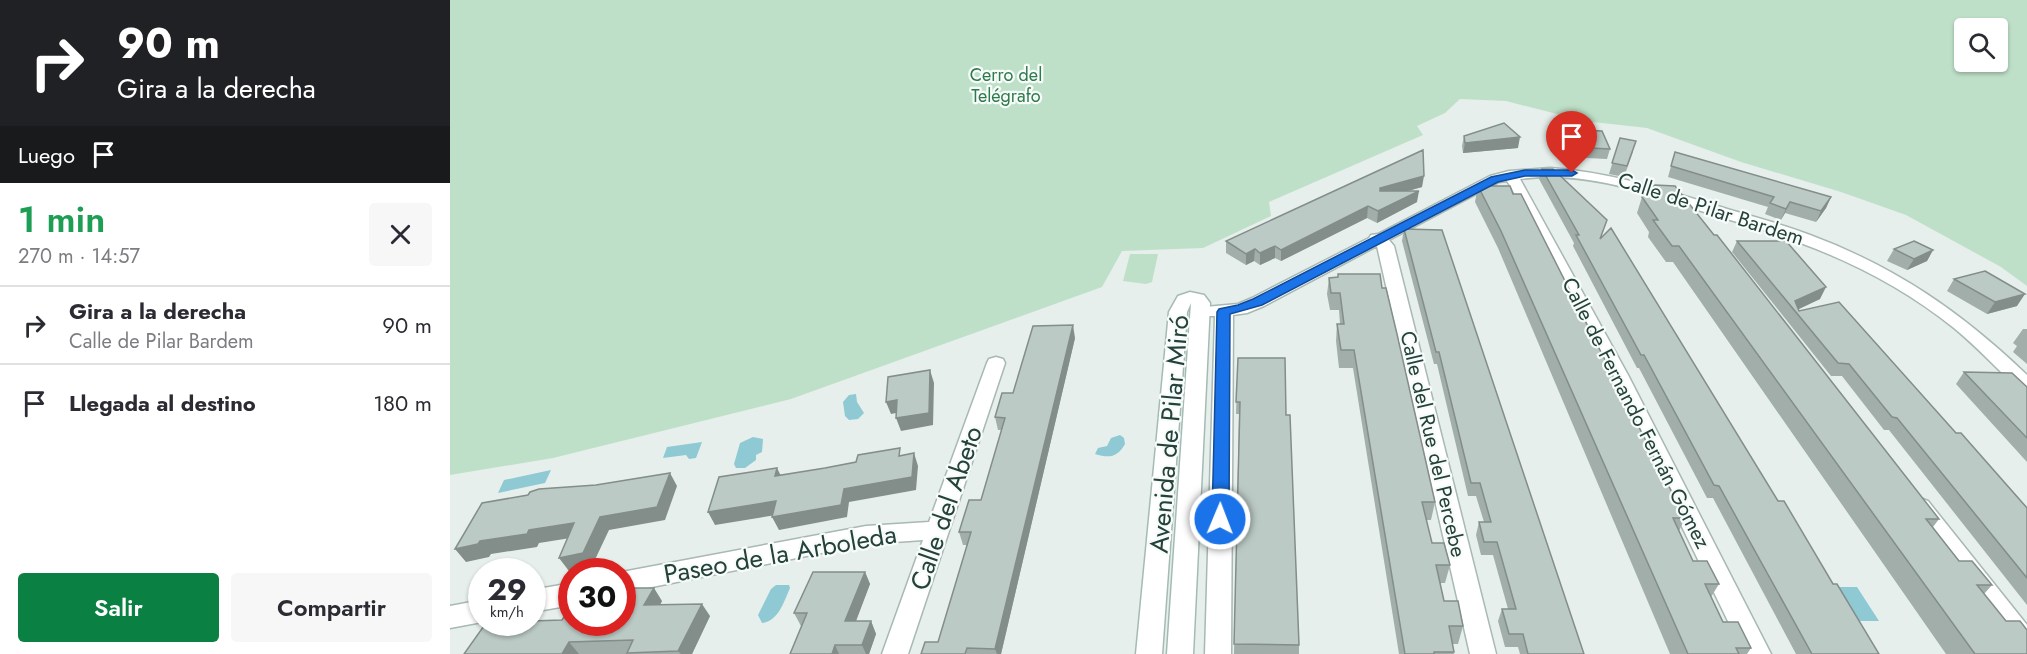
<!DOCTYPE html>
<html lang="es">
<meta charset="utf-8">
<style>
:root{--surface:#fff;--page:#f7f7f7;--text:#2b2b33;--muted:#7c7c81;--line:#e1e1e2;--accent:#0b8043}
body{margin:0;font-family:Jost,sans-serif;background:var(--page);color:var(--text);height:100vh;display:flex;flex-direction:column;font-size:22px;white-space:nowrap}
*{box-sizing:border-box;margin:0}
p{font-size:20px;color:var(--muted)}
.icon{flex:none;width:33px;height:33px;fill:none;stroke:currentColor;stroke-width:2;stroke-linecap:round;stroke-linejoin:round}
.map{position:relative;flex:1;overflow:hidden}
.details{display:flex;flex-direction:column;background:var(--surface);width:450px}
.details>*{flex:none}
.guide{background:#202124;color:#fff;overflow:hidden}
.buttons{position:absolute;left:1504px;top:18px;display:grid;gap:12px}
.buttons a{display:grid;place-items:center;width:54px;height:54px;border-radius:6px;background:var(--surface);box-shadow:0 2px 4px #0004;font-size:30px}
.speed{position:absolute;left:18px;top:558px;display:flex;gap:12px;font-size:30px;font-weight:700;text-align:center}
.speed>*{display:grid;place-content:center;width:78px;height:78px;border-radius:50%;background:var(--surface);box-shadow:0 2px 4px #0004;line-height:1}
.speed small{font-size:15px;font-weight:400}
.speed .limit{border:9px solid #d22;background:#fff;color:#111}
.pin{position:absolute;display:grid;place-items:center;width:51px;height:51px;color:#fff;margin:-62px -26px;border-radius:50% 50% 50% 0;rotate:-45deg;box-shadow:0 0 6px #0007}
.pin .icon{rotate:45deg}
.me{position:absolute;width:66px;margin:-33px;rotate:1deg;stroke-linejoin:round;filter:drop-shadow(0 0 4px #0008)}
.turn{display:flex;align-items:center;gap:21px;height:126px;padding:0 18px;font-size:27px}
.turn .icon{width:78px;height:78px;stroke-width:2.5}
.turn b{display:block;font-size:42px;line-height:51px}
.then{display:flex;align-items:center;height:57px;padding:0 18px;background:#0003;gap:12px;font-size:22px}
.round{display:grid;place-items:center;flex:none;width:63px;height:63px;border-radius:6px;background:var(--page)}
.headline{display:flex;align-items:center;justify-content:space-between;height:102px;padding:0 18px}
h1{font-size:36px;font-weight:600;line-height:45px;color:#1e9e55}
.button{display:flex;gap:12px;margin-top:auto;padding:12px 18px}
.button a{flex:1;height:69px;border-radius:6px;background:var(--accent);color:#fff;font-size:24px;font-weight:600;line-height:69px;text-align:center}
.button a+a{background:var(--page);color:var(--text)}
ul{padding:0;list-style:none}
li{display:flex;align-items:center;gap:18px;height:78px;padding:0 18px;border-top:2px solid var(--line)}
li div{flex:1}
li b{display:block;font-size:22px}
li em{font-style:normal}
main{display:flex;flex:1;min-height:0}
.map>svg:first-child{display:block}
</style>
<main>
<section class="details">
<div class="guide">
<div class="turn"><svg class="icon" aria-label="right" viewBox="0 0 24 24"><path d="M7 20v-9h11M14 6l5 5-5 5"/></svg><div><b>90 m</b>Gira a la derecha</div></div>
<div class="then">Luego<svg class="icon" aria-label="arrive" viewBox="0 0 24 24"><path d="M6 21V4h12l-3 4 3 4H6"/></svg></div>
</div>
<div class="headline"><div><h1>1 min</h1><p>270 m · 14:57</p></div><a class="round"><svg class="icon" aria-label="close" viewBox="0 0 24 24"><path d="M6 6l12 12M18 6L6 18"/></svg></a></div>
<ul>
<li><svg class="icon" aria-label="right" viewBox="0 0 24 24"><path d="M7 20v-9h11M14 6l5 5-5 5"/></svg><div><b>Gira a la derecha</b><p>Calle de Pilar Bardem</p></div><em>90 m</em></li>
<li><svg class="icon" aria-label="arrive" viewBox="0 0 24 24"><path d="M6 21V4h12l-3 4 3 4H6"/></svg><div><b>Llegada al destino</b></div><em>180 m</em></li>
</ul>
<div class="button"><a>Salir</a><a>Compartir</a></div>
</section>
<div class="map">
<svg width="1577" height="654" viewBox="0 0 1577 654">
<rect width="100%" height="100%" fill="#e6efeb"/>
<path fill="#bfe0c8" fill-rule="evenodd" d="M0,0H1577V286L1551,267L1456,215L1391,192L1291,162L1197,128L1134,121L1056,101L1010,99L995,113L967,126L973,135L819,202L821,216L753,248L672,251L652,287L341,399L103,458L0,475ZM1515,28H1548V62H1515Z
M680,254H708L702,282L696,284L673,281Z"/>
<path fill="#8ec9d4" d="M406,394L407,402L414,413L408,419L399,420L395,416L393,402L399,395Z
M670,435L674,438L675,444C667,458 659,458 645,454L648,448L657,446L661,438Z
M303,437L313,439L312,452L306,455V460L295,468H286L284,464L290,443Z
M252,442L246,458L239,459L236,455L213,458L217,447Z
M101,470L95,483L48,493L54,480Z
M326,585H339L340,588C334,601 329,621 312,623L308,615L321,589Z
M1382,587H1407L1429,621H1403Z"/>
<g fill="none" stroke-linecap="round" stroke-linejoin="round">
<defs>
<path id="street" d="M1100,168C1158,172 1210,188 1264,205C1296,215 1329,223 1360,235C1446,267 1511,312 1577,375V393L1570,391C1548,369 1527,347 1504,328C1458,291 1403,262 1348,242C1315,229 1281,221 1248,210C1191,191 1130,170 1070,179L1178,375L1321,654H1294L1158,375L1061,187L1057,181L1049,182L939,240L944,246L1046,654H1020L927,246L814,306L797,313L783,315L781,654H755L765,316H744L741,312L744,308L788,304L802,298L919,238L921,235L928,234L1040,176L1059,171Z
M546,357L553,359L555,363L458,654H432L473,540L416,544L172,593V572L416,526L479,522L537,363L539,359Z
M1470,498L1478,501L1577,625V654L1568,653L1462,513L1459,507L1462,501Z
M122,583V605L82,612V590Z
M32,600V622L0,628V606Z"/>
<path id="secondary" d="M740,292L754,295L760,303L743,654H717L741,303L737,312L712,654H686L719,312L728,296Z"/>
</defs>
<use href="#street" stroke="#a8b8b2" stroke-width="3"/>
<use href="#secondary" stroke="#a4bbb3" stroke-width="3"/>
<use href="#street" fill="#fff" fill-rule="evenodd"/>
<use href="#secondary" fill="#fff" fill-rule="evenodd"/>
</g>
<path fill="#a1aea9" d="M1112,129L1160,149L1157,159L1116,157L1109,139Z
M1014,136L1068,148L1013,153L1012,146Z
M1170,138L1183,152L1174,177L1159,174Z
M973,150L972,187L958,191L967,202L927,223L917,218L831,261L825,258L810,265L804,261L796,265L776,253V241Z
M1225,152L1381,197L1376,208L1366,222L1335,213L1331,220L1315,214L1318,207L1218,177Z
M1092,169L1151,238L1328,501L1429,654H1346L1263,498H1257L1189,368H1187L1123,246L1124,243L1089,179Z
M1028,186L1235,518L1229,531L1243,561L1269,584L1261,597L1273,622L1301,648L1297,654H1220L1048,248L1025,202Z
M1192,197L1489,519L1483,527L1509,561L1542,585L1534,594L1556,621L1577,654H1496L1223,262H1216L1198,237L1199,232L1187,213Z
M954,229L1134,654H1070L1068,647H1055L1048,621L1052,609H1058L1043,555H1031L1026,535L1029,522H1034L1026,496H1018L987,364H984L952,241Z
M1287,241L1370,299L1348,309L1349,311L1506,433L1577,508V605L1439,430H1434L1392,376H1381L1282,252Z
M1444,249L1483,250L1477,261L1457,270L1437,261Z
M888,274L932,288L985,502L981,520H976L982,543L1000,565L995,583H990L994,601L1013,626L1008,644H1002L1004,654H949L903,368H889L886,341L887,324H890L889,310H880L877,294L879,278L888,277Z
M1504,279L1567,306L1537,314L1497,291Z
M1573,329H1577V364L1563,352L1567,346L1563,343Z
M625,338L551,654H471L488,642L517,545H513L509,532L531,500L552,430H548L545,417L563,393Z
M788,358L836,415L849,645V654H784L789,414H786Z
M1514,372L1577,387V462L1506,384Z
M415,572L420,584L406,621H421L426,634L419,654H340L352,626H351L344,613Z
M212,601L210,605L260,616L242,654H14L112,620Z"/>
<path fill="#838d89" d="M1070,137L1068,148L1013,153L1015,143Z
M974,176L972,187L929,199L930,188Z
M969,191L967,202L927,223L928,211Z
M1381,197L1376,208L1366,222L1371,211Z
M1340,202L1335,213L1331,220L1336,209Z
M918,206L917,218L831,261V250Z
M825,246V258L810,265V253Z
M805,249L804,261L796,265V254Z
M1483,250L1477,261L1457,270L1464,259Z
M1376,287L1370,299L1345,311V301Z
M1575,294L1567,306L1537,314L1545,302Z
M623,325L625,338L551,654H547L545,649Z
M480,370L484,383L483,425L451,431L446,418Z
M447,400L451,412L441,414L436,402Z
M464,453L468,466L466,490L399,502L397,517L329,530L322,517L394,489Z
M327,468L333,480L325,476Z
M220,473L227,486L215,520L159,530L142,566L119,571L109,558L150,517Z
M326,501L332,514L265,525L258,512Z
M124,523L133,536L89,543L87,547L41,554L39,557L16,562L5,549L30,541L79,530Z
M415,572L420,584L401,634L395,621Z
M204,588L212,601L203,618L194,605Z
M252,604L260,616L242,654H231L228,651Z
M421,621L426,634L419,654H416L412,645Z
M119,642L129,654H112Z
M385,645L389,654H382Z"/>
<path fill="#bbcac4" stroke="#838d89" stroke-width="1.5" d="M1054,123L1070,137L1015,143L1014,136Z
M1112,129L1152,131L1160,149L1119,147Z
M1170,138L1186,141L1177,166L1162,163Z
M973,150L974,176L930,188V191H969L928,211L918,206L831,250L825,246L810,253L805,249L796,254L776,241Z
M1225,152L1381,197L1371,211L1340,202L1336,209L1320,203L1324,197L1221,166Z
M1092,169H1103L1157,220L1150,239L1161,228L1328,501H1334L1383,584H1387L1429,654H1362L1269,486L1264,485L1194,355H1191L1126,235H1129Z
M1205,185L1225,186L1264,235H1267L1489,519H1476L1509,561H1522L1542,585H1527L1556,621H1570L1577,630V654H1525L1229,246H1222L1203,220H1208L1192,197Z
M1028,186H1060L1063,194H1071L1235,518H1223L1243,561H1257L1269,584H1255L1273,622H1288L1301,648H1286L1289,654H1238L1051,231Z
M954,229L992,230L1134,654H1078L1073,634H1059L1052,609H1066L1047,542H1034L1029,522H1041L1030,483H1021L989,352H986Z
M1287,241H1336L1376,287L1345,301L1349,311L1389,302L1506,433H1511L1577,508V578L1447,418L1442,417L1399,364L1388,363Z
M1464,241L1483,250L1464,259L1444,249Z
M1535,271L1575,294L1545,302L1504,279Z
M888,274H930L932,288H936L947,334L985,502H972L982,543H994L1000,565H986L994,601H1008L1013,626H999L1004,652H984V654H955L904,350H891L887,324H894L890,293H881L879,278L888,277Z
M623,325L545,649L517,648L515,654H471L475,642H488L521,532H509L519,500H531L555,418L545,417L552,393H563L583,326Z
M788,358H835L836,415H840L849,645L784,644L790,402H786Z
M480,370L479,413L446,418L447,400L436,402L438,377Z
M1514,372L1562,373L1577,387V438Z
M450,448L449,456L464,453L462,477L394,489L391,505L322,517L326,501L258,512L269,477L327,468L325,476L375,468L406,462L408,455Z
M220,473L207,507L150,517L133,553L109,558L124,523L79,530L77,534L30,541L28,544L5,549L32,503L78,495L80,492L89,489L146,485Z
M363,572H415L395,621H421L412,645H385L382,654H340L357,613H344Z
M178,588H204L194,605L252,604L228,651L177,653L183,640L119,642L112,654H14L36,623L82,622V621L112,620L122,605V622H172V598Z"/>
<path fill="#1a73e8" stroke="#114b97" stroke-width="1.5" d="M1075,170H1122L1127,173L1122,176H1075L1048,182L812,305L780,314L779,519L777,524L770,526L764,524L762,519L767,312L769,309L788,305L803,299L1041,177Z"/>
<g text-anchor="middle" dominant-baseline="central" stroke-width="4.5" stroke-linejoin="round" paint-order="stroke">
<g font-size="18" fill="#2d7a4b" stroke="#f7fbf9">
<text x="556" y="75">Cerro del<tspan x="556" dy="21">Telégrafo</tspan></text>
</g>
<g font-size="21" fill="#24423a" stroke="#f7fbf9">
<text transform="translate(1261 209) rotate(18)">Calle de Pilar Bardem</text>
<text transform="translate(1186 413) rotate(63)">Calle de Fernando Fernán Gómez</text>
<text transform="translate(983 444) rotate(77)">Calle del Rue del Percebe</text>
</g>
<g font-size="26" fill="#24423a" stroke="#f7fbf9">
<text transform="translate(719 434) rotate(-85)">Avenida de Pilar Miró</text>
<text transform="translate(496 508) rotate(-71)">Calle del Abeto</text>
<text transform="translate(330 554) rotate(-10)">Paseo de la Arboleda</text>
</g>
</g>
</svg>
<div class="buttons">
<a><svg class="icon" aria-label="search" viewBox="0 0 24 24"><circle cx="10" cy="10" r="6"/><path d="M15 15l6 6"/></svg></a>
</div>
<div class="speed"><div>29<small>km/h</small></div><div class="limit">30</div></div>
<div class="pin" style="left:1122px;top:173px;background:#d93025"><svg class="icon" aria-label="arrive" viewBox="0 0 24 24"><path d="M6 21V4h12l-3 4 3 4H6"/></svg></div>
<svg class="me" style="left:770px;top:519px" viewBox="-20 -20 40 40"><circle r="17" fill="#1a73e8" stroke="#fff" stroke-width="3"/><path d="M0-11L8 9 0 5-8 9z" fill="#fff"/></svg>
</div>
</main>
